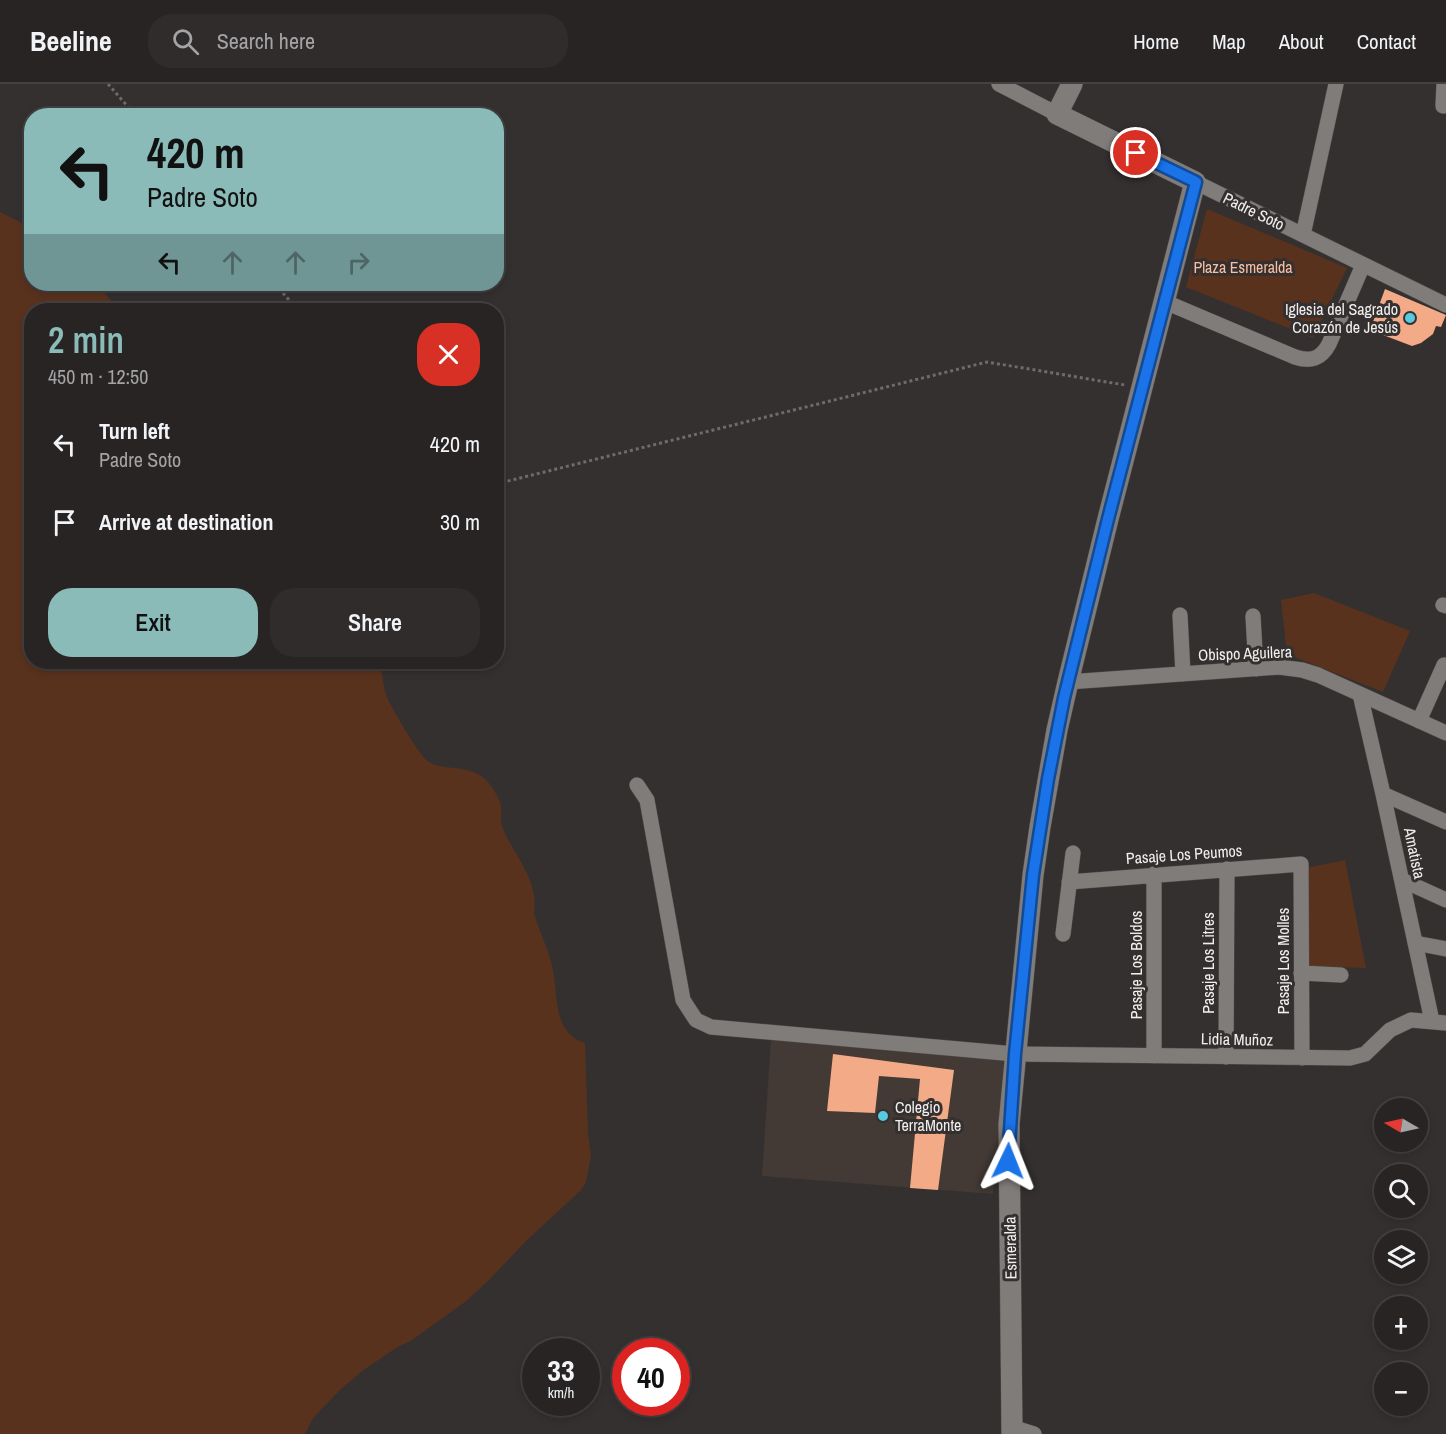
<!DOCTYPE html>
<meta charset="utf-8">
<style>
:root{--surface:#272423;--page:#2f2c2b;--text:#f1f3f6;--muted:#a4a4a6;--line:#434141;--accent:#8bbbb9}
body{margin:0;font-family:"Archivo Narrow",sans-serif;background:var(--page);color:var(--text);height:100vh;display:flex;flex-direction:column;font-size:22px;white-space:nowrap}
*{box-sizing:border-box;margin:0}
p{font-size:20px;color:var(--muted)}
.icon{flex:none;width:33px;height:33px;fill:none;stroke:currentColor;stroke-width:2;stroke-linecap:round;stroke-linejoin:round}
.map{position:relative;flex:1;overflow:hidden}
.drawer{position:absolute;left:24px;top:219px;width:480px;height:366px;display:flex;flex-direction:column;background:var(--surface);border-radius:24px;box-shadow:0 3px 9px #0003,0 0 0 2px var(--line)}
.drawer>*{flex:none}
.hud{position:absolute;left:24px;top:24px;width:480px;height:183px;border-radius:24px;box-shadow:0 3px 9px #0003,0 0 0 2px var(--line);background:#8bbbb9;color:#111;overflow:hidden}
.needle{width:39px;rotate:279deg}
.fabs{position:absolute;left:1374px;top:1014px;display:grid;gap:12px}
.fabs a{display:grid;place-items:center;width:54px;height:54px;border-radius:50%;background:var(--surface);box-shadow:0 3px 9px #0003,0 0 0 2px var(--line);font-size:30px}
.speed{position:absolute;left:522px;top:1254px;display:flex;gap:12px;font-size:30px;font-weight:700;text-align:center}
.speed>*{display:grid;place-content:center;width:78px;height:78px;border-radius:50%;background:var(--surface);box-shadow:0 3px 9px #0003,0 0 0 2px var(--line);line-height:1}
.speed small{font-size:15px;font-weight:400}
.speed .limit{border:9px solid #d22;background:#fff;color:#111}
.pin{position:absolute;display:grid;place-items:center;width:51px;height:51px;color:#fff;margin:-26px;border:3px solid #fff;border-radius:50%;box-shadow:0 2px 6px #0007}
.me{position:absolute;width:66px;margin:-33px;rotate:2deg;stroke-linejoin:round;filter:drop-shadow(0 0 4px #0008)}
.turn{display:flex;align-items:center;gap:21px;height:126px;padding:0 24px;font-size:27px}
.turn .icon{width:78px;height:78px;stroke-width:2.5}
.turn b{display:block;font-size:42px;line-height:51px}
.lanes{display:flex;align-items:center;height:57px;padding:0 24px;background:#0003;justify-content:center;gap:30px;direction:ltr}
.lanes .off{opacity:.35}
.round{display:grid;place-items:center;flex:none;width:63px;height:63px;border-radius:24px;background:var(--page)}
.summary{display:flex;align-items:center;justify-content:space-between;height:102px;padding:0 24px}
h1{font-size:36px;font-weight:600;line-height:45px;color:var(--accent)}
.button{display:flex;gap:12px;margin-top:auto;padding:12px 24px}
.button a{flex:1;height:69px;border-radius:24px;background:var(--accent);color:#111;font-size:24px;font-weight:600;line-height:69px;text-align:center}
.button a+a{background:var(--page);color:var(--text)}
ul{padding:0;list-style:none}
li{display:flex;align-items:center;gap:18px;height:78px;padding:0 24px}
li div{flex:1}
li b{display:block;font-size:22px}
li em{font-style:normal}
header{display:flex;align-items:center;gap:36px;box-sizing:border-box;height:84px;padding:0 30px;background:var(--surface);border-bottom:2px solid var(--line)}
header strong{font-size:28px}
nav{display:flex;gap:33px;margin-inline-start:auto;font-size:21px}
.search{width:420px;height:54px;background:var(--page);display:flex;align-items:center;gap:15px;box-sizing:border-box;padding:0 21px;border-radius:24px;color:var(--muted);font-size:22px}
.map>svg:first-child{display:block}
</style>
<header>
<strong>Beeline</strong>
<div class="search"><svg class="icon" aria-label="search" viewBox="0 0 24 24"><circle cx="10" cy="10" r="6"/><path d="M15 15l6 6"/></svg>Search here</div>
<nav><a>Home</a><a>Map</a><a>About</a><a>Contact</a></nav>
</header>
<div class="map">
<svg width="1446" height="1350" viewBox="0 0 1446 1350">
<rect width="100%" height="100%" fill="#34302f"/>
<path fill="#433935" d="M771,955L1007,972L993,1110L762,1092Z"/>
<path fill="#59321e" d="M1207,125L1347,184L1313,254L1186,203Z
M0,128L20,138L31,148L32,200H93L105,209L118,226H32V578H380C382,589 383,602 387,613C392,625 420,673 429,678C445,687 468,680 485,695C490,699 498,712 500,718C503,726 499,737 503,745C515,773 539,796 534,829C539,847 548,864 552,882C559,910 551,948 585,959L588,1049L591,1072L586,1098L581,1106L525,1158L489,1196L465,1218L412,1256L396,1264L362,1287L340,1306L313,1334L305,1350H0Z
M1314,509L1410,547L1383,608L1287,570L1281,516Z
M1345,776L1366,884L1306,882V784Z"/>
<path fill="#f2aa87" d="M1385,205L1446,231L1441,243L1436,242L1433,250L1421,259L1412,262L1370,246Z
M833,970L954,986L938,1106L910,1104L920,995L879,992L875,1029L827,1027Z"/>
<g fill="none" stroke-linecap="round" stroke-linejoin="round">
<defs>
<path id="street" d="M999,0L1057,30
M1443,22L1444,0
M1195,98L1446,221
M1303,151L1336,0
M1163,217L1295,273C1311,278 1321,275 1329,260L1363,181
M1443,521L1446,522
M1180,531L1183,590
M1253,532L1256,585
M1068,598L1279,583L1302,586L1318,591L1446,649
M1360,610L1383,710L1432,937
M1419,637L1444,581
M637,701L647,716L683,916L696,936L711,943L1015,970L1350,974L1365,970L1390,946L1411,936L1446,939
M1383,710L1446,738
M1402,796L1446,816
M1069,798L1301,780L1302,974
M1063,850L1073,769
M1415,859L1446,865
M1301,889L1341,891
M1154,972V790
M1226,973L1227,785
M1012,1343L1034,1350"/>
<path id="secondary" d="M1012,1350L1009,1040L1033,791L1040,743L1057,646L1068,598L1108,435L1195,98L1057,30L1072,0"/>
</defs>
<use href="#street" stroke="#4e4c4b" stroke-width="16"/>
<use href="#secondary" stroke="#4e4c4b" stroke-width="22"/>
<path stroke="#6e6b6a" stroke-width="3" stroke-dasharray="3 3" stroke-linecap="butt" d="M108,0L136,32
M275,200L298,226
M496,400L987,278L1125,301"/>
<use href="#street" stroke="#807c7a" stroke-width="15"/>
<use href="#secondary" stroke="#807c7a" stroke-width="21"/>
</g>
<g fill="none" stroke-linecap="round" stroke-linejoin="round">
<defs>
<path id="route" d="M1008,1077L1015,970L1033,791L1048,695L1064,614L1108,435L1196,98L1136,69"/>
</defs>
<use href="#route" stroke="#114b97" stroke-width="15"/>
<use href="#route" stroke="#1a73e8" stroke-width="10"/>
</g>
<g fill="#57c9e2" stroke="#34302f" stroke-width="2">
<circle cx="1410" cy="234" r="6"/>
<circle cx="883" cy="1032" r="6"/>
</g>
<g text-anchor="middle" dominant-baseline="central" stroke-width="6" stroke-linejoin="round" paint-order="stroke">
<g font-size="16" fill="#f1efee" stroke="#34302f">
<text transform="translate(1254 127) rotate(26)">Padre Soto</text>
<text transform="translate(1245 569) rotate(-2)">Obispo Aguilera</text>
<text transform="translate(1415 769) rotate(78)">Amatista</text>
<text transform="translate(1184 770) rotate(-4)">Pasaje Los Peumos</text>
<text transform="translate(1283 877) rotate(-90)">Pasaje Los Molles</text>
<text transform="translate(1208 879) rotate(-90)">Pasaje Los Litres</text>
<text transform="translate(1136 881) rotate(-90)">Pasaje Los Boldos</text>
<text transform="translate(1237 955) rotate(1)">Lidia Muñoz</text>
<text transform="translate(1010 1164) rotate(-91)">Esmeralda</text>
</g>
<g font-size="16" fill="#f8bea2" stroke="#34302f">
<text x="1243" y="183">Plaza Esmeralda</text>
</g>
<g font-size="16" fill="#f1efee" stroke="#34302f" text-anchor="end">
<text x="1398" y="225">Iglesia del Sagrado<tspan x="1398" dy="18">Corazón de Jesús</tspan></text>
<text x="895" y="1023" text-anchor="start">Colegio<tspan x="895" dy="18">TerraMonte</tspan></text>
</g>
</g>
</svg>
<div class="fabs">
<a><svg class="needle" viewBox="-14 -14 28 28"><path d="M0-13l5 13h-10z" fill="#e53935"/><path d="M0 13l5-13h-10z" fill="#a4a4a6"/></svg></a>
<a><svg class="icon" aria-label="search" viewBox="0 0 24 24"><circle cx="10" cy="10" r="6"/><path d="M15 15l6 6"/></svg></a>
<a><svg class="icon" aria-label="layers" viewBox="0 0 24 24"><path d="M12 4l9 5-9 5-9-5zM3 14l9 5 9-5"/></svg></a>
<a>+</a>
<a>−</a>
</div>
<div class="speed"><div>33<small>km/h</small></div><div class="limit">40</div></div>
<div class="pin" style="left:1136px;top:69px;background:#d93025"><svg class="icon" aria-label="arrive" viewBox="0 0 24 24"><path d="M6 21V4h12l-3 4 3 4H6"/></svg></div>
<svg class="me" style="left:1008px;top:1077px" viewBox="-20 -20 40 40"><path d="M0-17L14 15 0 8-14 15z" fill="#1a73e8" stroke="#fff" stroke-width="4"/></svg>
<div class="hud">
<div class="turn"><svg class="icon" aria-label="left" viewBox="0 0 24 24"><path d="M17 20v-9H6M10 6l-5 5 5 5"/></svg><div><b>420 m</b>Padre Soto</div></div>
<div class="lanes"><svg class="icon" aria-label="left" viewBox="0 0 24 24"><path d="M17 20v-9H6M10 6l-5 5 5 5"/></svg><svg class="icon off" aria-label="ahead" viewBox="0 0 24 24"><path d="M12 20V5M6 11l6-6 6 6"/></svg><svg class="icon off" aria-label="ahead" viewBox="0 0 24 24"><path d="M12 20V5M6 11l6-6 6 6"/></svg><svg class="icon off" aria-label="right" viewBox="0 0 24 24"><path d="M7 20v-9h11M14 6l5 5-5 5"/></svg></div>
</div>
<section class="drawer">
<div class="summary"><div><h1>2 min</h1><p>450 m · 12:50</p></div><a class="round" style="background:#d93025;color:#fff"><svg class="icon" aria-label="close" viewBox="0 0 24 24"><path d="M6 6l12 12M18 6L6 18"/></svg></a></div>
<ul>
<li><svg class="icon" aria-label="left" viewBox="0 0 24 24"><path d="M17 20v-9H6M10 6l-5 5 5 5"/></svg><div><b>Turn left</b><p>Padre Soto</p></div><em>420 m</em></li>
<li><svg class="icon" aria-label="arrive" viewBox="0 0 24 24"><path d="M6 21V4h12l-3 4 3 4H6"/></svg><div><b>Arrive at destination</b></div><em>30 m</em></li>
</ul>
<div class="button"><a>Exit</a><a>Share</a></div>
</section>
</div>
